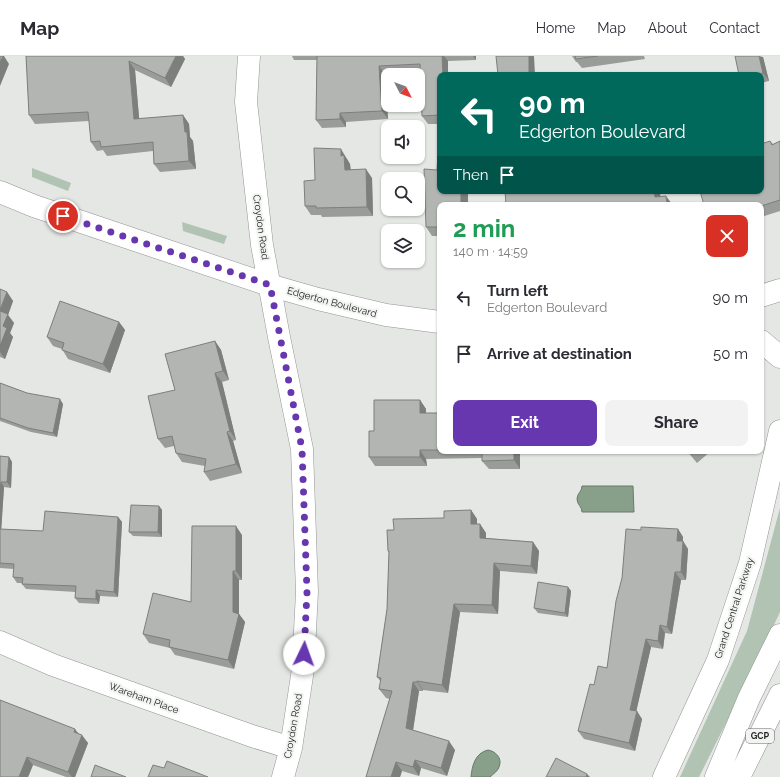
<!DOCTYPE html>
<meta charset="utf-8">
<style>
:root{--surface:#fff;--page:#f2f2f3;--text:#2b2b33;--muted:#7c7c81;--line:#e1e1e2;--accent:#6637af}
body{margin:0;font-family:Raleway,sans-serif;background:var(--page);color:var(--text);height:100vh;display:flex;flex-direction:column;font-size:15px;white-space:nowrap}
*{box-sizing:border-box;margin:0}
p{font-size:13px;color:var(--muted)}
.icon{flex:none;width:22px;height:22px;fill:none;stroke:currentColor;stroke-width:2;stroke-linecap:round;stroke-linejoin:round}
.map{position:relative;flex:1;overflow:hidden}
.panel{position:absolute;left:437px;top:146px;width:327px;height:252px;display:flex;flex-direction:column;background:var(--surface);border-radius:8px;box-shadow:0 1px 3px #0004}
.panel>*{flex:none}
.banner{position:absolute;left:437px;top:16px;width:327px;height:122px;border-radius:8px;box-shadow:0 1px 3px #0004;background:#00695c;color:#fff;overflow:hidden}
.needle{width:26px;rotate:132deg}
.controls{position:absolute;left:381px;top:12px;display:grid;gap:8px}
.controls a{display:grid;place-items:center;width:44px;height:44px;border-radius:8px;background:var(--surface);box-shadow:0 1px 3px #0004;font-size:20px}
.pin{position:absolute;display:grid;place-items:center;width:34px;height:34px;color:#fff;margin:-17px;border:2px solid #fff;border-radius:50%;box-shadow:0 1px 4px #0007}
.me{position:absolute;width:44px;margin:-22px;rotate:3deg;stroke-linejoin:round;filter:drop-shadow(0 0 3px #0008)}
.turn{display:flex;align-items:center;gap:14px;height:84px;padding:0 16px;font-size:18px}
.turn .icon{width:52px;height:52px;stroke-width:2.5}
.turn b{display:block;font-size:28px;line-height:34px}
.then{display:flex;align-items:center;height:38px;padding:0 16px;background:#0003;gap:8px;font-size:15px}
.round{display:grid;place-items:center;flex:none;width:42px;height:42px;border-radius:8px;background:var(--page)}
.overview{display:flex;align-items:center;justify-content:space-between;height:68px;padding:0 16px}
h1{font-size:24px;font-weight:700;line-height:30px;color:#1e9e55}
.cta{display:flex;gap:8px;margin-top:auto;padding:8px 16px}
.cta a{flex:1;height:46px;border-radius:8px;background:var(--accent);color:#fff;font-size:16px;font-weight:700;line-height:46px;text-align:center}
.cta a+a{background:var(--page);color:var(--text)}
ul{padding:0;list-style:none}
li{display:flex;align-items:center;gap:12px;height:56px;padding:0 16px}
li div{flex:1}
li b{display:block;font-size:15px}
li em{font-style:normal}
header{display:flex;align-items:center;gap:24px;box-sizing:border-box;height:56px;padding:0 20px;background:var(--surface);border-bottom:1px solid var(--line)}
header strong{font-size:19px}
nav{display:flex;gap:22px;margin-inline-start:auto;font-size:14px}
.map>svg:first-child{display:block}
</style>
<header>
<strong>Map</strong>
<nav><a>Home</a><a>Map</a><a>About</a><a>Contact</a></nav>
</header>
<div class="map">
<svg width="780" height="721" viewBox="0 0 780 721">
<rect width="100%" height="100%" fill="#e4e7e4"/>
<path fill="#b1c3b2" d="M32,112L71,127L68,135L32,121Z
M182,166L227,180L224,188L183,175Z
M780,452V556L758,603L699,721H680L747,575Z"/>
<path fill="#889f89" stroke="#6a7a6a" d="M582,430H633L634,456H582C582,450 577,449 577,443C577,437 582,436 582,430Z
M488,694C495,695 503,702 499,711C498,715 493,718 490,721H471C472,710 475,697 488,694Z"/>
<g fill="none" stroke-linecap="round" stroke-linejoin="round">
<defs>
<path id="street" d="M249,0L246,46L262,189L279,281L302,393L307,536L303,613L291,692L283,721
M0,136L34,150L269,229L318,243L386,259L440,266
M761,240L780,234
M761,285L780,301
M0,586L53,609L252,680L291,692"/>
<path id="secondary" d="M664,721L718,604L750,507L780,375"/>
<path id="highway" d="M716,721L749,642L780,579
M739,721L780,639"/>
</defs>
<use href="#street" stroke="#929592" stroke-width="23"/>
<use href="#secondary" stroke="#929592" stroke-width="23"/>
<use href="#highway" stroke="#929592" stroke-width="23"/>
<use href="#street" stroke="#fff" stroke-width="22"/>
<use href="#secondary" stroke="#fff" stroke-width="22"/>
<use href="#highway" stroke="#fff" stroke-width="22"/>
</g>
<path fill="#999c99" d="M26,0H183L185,3L171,31L135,14L139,63L183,59L189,68L190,81L193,85L196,113L160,116L154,108L153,95L107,100L103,94L97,95L91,86L89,65L35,68L29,59Z
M292,0H476V4L448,5L440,19V68H428L422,60L421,17L385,18L388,63L346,66V71L322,72L316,64L317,4H294Z
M572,0H644L645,3L582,12L577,6H576Z
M763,1L769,25L761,27V19H739Z
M770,85L773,88L780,85V155L761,161V135Z
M347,102V103L350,108L351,114L372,122L373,160L322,161L321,159H311L305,150L315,124Z
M437,114L440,135H468V149H440V180H432L426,171Z
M0,233L7,236L13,245L8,259L14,267L10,277L13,281L5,303L0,301Z
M119,266L125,274L110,317L68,303L62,293L53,290L47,281Z
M215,285L221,294L229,324L222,326L236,384L233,385L242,417L210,425L204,416L205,410L182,406L176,397L174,390L165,392L158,383L175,334Z
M0,327L27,337L63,348L57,381L31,376L0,365Z
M420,344L426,353V357H440V395H520V413H489L482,405V402L426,403L427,410H375L369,401L374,375Z
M560,395H634V396H561Z
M687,395H711L697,407Z
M0,400L9,401L12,406L11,432L4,431L1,473L43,475L118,461L122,466L118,541L100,540L99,548L79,547L75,542L76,536L26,533L22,528L23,527H17L13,521L14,513L0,512Z
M159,450L162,454V481L133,480L129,476Z
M471,454L477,463V468H480L486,477V482L533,486L539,495L537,518L500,515L498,558L460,556L448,637L423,634V635H419L413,674L455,694L447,720L421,712L419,720L402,715L400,721H366L390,643L386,642L379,633L381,626L377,621L387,553L389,497L388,495L394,474L444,462Z
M678,473L683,481V485L688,493L686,524H681L672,578L665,577L663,593L651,591L636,655L642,663L635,695L584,683L578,675L594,629L607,612L622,522L641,474Z
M242,479V524H239V558L245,566L234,613L175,599L170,592L149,587L143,578L191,546Z
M568,531L571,535L568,561L538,557L534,552Z
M0,644L79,678L88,687L75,721H66L33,709L28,721H0Z"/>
<path fill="#7d7f7d" d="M3,0H4L9,8L0,30V6Z
M176,0H183L185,3L171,31L165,22Z
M442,0H444L448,5V19H443Z
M473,0H476V4Z
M529,0H534L535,19H529Z
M759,0L763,1L769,25L763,17Z
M129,5L135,14L140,72L134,63Z
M379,10L385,18L388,63L382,55Z
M340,57L346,66V71L340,63Z
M183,59L189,68L190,81L193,85L196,113L189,105L185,76Z
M341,93L350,108L351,123L345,114L341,100Z
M366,113L372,122L373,160L367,151Z
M461,135H468V149H461Z
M654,135H660L661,149L655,141Z
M666,140L672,148V149H667Z
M7,236L13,245L8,259L14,267L10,277L13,281L5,303L0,296V290L3,270L0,254Z
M119,266L125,274L110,317L103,308Z
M215,285L221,294L229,324L223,315Z
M215,317L222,326L236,384L230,375Z
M60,343L63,348L57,381L53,377Z
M420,344L426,353V366L420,357Z
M227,376L233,385L242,417L236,408Z
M420,394L426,403L427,410L420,401Z
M514,395H520V413L514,404Z
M9,401L12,406L11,432L7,426Z
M1,426L4,431L1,478L0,477V435Z
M159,450L162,454V481L158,476Z
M471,454L477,463V477L471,468Z
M118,461L122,466L118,541L114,536Z
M480,468L486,477V490L480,482Z
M236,470L242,479V524L236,515Z
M678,473L683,481L682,492L677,485Z
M683,485L688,493L686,524L681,516Z
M533,486L539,495L537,518L531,510Z
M494,507L500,515L498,558L492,549Z
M233,515L239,524V558L245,566L234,613L228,604L233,556Z
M675,516L681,524L672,578L667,571Z
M568,531L571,535L568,561L565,557Z
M96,534L100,540L99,548L96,543Z
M454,548L460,556L448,637L442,629Z
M660,569L665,577L663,593L658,585Z
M646,583L651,591L635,661L630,654Z
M417,625L423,634V635L417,626Z
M413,626L419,635L412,681L406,672Z
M637,655L642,663L635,695L629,687Z
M75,673L81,681L74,676Z
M82,679L88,687L75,721H72L68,716Z
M449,685L455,694L447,720L441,712Z
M27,701L33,709L28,721H19Z
M415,704L421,712L419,720L413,711Z
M396,706L402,715L400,721H391Z
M587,718L590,721H586Z"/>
<path fill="#b2b5b2" stroke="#7d7f7d" d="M0,0H3L0,6Z
M26,0H176L165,22L129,5L134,63L183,59L185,76H187L189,105L154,108L153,86L101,91L100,85L91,86L88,56L29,59Z
M317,0H442L443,19H440V59L422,60L420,8L379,10L382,55L340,57V63L316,64Z
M496,0H529V19H498Z
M575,0H598L576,3Z
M735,0H759L763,17L755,19H739Z
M770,85L772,89L780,85V144L761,150V149H704L700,135H761V88Z
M314,92L341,93V100L344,99L345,114L366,113L367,151L316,152V150H305L304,125L315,124Z
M438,98H440V135H461V149H440V171H426L424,113L437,114Z
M505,135H654L655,141L666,140L667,149H506Z
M0,233L7,236L0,254Z
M60,245L119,266L103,308L62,294L64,287L47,281Z
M0,255L8,258L3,270L7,272L0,290Z
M215,285L223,315L215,317L230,375L227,376L236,408L204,416L206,403L176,397L172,380L158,383L148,340L175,334L165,298Z
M0,327L27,337L60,343L53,377L28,372L0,362Z
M374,344H420V357H440V394H420V401H369V375H374Z
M482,395H514V404L482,405Z
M688,395H694L690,398Z
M0,400L9,401L7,426H1L0,435Z
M131,449L159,450L158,476H129Z
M471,454V468H480V482L533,486L531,510L494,507L492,549L454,548L442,629L417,625V626H413L406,672L449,685L441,712L415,704L413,711L396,706L391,721H366L392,635L379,633L381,622L377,621L387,553L389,495H388L387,474H394L393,463L444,462V455Z
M45,455L118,461L114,536L96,534V543L75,542L76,530L22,528L23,522L13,521L14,508L0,507V473L43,475Z
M192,470H236V515H233V556L239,558L228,604L169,591L170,584L143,578L153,537L191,546Z
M641,471L678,473L677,485H683L681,516H675L667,571L660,569L658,585L646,583L630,654L637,655L629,687L578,675L590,628L594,629L598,610L607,612L616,545L622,522L626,473L641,474Z
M538,526L568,531L565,557L534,552Z
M0,644L75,673L74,676L82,679L68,716L27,701L19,721H0Z
M556,702L587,718L586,721H546Z
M167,705L208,721H148L153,709L164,712Z
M95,709L126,721H91Z"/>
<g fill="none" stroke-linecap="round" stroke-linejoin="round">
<path stroke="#6637af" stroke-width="7" stroke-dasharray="0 12.6" d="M63,160L270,229L302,393L307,536L304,598"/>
</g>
<g text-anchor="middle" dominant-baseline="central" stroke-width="4" stroke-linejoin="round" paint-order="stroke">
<rect fill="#f1f4f1" stroke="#616261" stroke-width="1" x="746" y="673" width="28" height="14" rx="3"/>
<g font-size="9" font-weight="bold" fill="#232423">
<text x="760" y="680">GCP</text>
</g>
<g font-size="10" fill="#232423" stroke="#f1f4f1">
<text transform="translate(261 171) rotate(82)">Croydon Road</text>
<text transform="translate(332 246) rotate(15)">Edgerton Boulevard</text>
<text transform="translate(734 552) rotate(-72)">Grand Central Parkway</text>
<text transform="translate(144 642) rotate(20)">Wareham Place</text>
<text transform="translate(293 670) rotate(-80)">Croydon Road</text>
</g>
</g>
</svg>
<div class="controls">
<a><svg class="needle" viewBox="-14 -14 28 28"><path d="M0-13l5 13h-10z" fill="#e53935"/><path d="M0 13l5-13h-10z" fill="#7c7c81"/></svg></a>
<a><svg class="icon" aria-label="sound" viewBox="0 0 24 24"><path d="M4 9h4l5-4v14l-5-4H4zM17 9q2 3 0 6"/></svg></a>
<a><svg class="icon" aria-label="search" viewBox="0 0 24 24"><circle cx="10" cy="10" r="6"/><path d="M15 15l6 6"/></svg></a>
<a><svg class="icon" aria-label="layers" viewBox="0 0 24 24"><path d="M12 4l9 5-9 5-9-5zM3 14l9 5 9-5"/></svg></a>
</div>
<div class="pin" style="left:63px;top:160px;background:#d93025"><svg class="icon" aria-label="arrive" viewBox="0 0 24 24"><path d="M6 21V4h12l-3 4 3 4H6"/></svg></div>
<svg class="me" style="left:304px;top:598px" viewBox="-20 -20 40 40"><circle r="19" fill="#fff"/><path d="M0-13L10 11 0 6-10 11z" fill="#6637af"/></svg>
<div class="banner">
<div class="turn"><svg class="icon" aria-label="left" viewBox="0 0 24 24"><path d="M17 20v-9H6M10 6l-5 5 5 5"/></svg><div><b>90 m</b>Edgerton Boulevard</div></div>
<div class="then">Then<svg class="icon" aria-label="arrive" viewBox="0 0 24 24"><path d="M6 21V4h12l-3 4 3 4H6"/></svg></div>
</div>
<section class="panel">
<div class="overview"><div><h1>2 min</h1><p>140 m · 14:59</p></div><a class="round" style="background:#d93025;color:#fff"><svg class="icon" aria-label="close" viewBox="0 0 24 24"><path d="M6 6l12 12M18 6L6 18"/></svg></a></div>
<ul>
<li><svg class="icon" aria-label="left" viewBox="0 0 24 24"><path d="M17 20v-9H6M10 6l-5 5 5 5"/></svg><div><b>Turn left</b><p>Edgerton Boulevard</p></div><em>90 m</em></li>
<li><svg class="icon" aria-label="arrive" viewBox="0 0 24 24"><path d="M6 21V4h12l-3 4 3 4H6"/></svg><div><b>Arrive at destination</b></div><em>50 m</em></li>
</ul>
<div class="cta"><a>Exit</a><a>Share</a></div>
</section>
</div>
